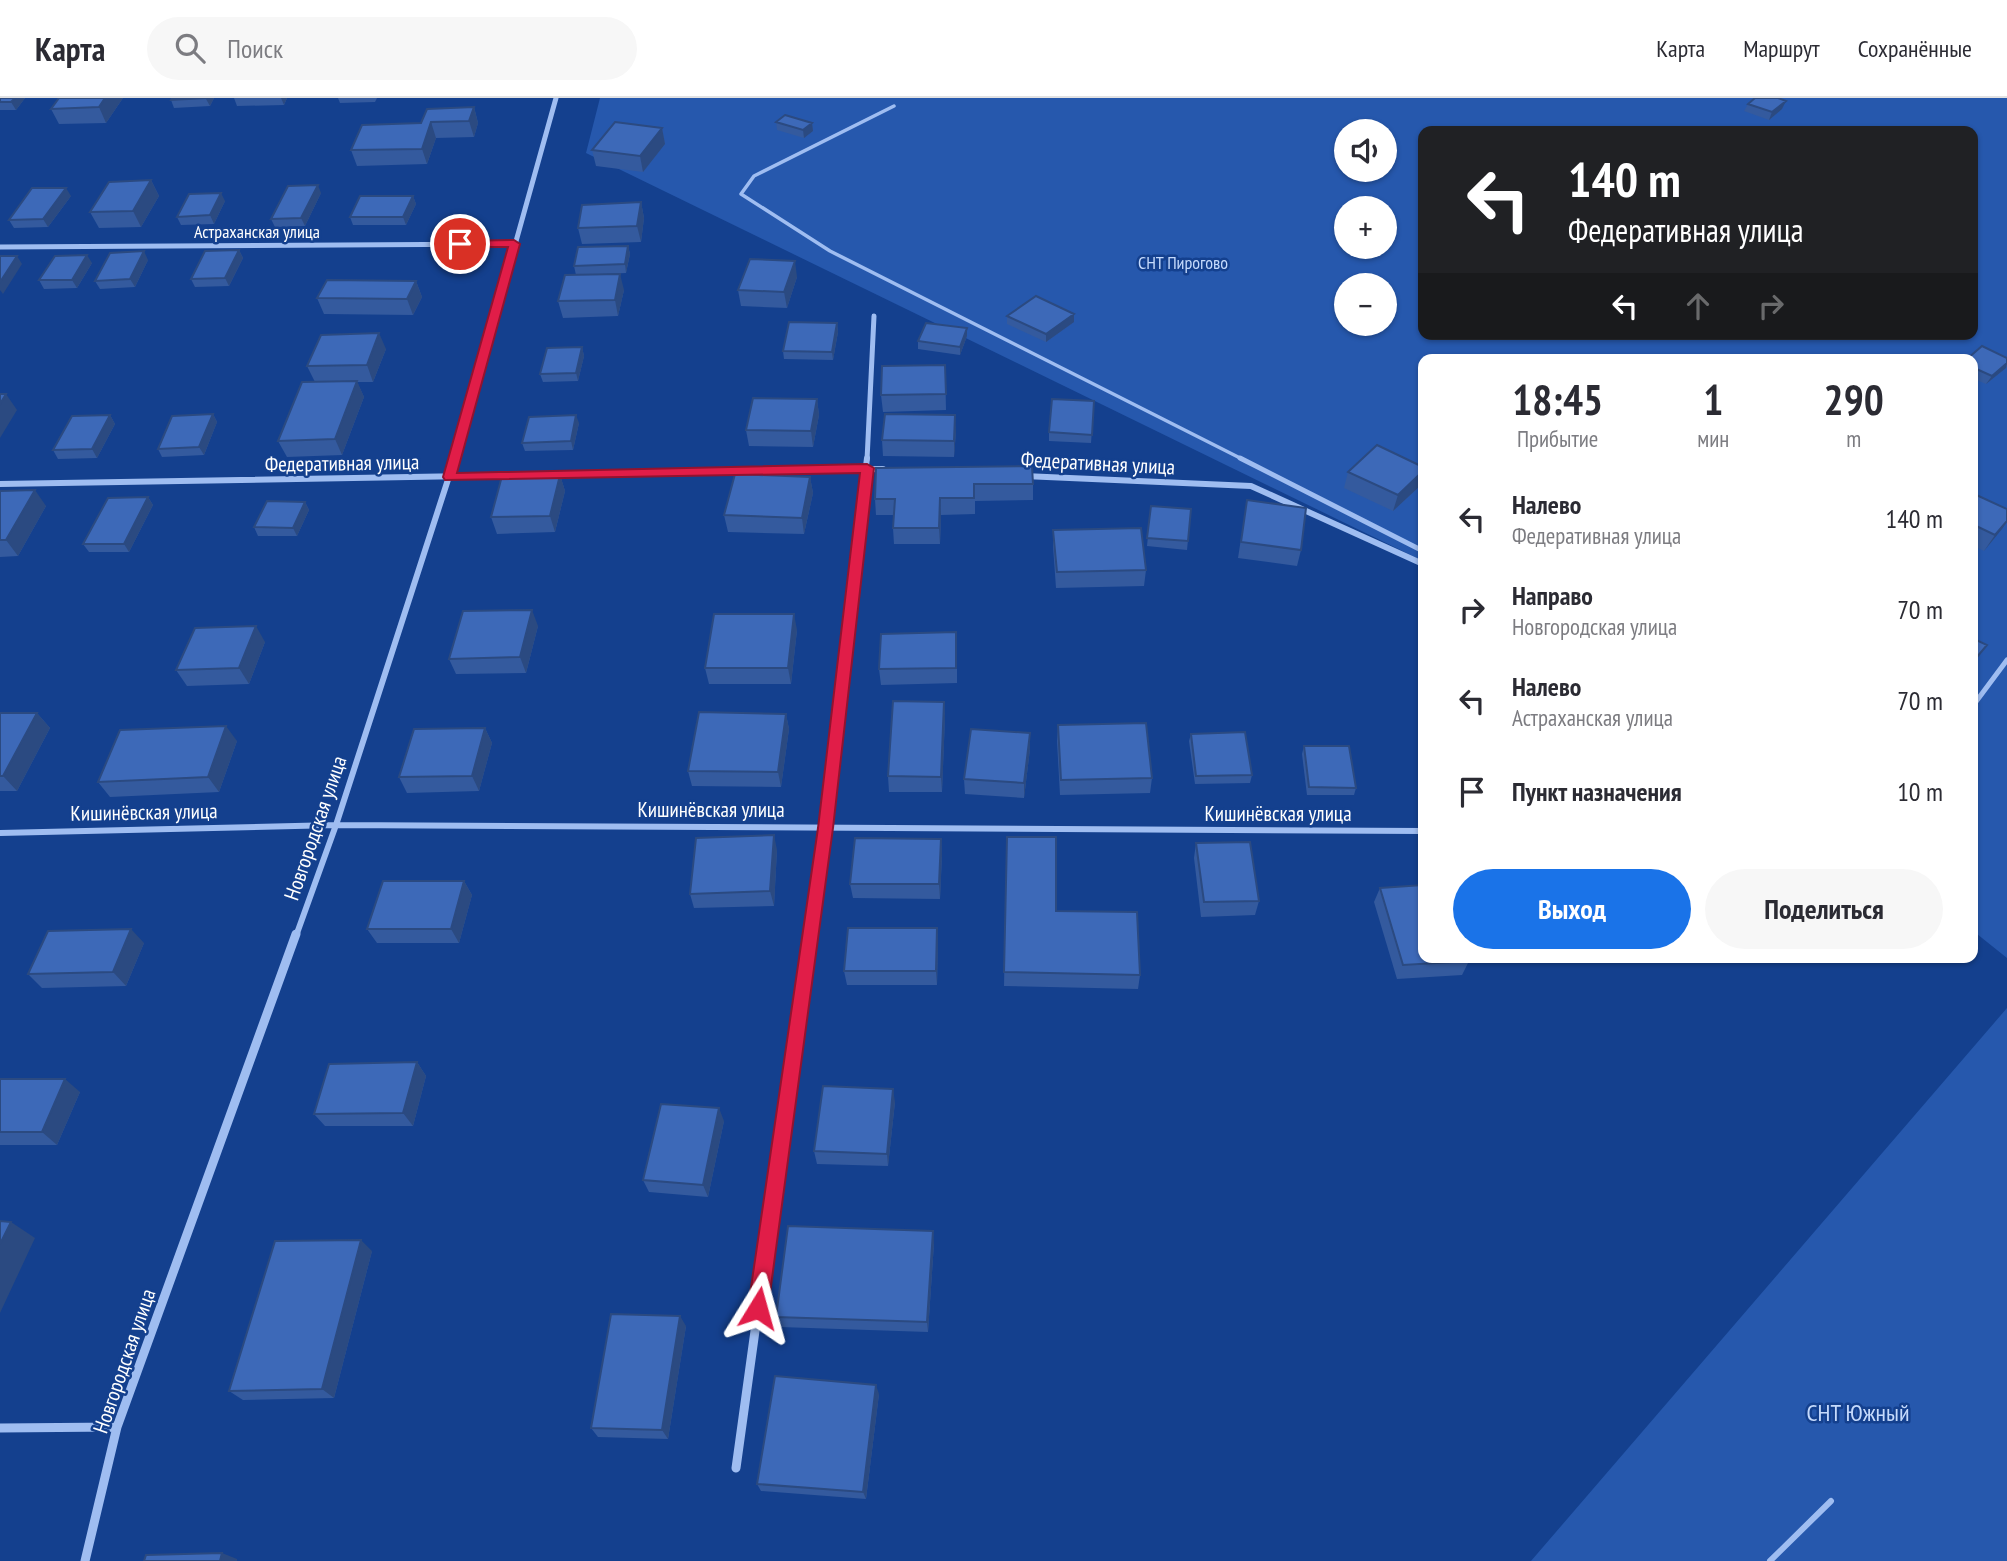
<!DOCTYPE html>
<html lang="ru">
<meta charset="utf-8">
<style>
:root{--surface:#fff;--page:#f7f7f7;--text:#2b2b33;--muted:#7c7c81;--line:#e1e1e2;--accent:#1a73e8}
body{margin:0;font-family:"PT Sans Narrow",sans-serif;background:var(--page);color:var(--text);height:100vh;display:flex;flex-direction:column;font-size:26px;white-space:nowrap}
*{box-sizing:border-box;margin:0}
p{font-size:23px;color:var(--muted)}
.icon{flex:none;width:38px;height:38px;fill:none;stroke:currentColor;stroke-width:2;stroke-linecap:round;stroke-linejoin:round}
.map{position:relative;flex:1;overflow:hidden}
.side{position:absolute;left:1418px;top:256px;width:560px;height:609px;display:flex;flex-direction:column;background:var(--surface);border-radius:14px;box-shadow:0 2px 5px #0004}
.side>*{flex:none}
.guide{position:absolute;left:1418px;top:28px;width:560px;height:214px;border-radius:14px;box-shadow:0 2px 5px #0004;background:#202124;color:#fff;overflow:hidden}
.controls{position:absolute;left:1334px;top:21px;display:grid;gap:14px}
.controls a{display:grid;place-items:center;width:63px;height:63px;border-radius:50%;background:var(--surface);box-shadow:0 2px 5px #0004;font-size:35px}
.pin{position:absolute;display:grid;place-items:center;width:60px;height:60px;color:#fff;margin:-30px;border:4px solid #fff;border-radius:50%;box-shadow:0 2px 7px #0007}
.me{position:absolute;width:77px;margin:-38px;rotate:8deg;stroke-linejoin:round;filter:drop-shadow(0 0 5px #0008)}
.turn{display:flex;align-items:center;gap:24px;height:147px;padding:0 35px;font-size:32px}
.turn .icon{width:91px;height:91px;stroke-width:2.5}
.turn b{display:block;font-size:49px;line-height:60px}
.lanes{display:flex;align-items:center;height:66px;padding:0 35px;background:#0003;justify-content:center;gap:35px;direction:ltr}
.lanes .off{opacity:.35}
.eta{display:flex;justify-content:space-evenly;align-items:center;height:119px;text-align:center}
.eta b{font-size:42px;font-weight:700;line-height:49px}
.action{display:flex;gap:14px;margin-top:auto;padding:14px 35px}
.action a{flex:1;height:80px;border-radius:42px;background:var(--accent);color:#fff;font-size:28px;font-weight:700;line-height:80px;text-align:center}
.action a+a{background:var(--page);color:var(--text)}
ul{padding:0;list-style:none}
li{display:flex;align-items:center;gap:21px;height:91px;padding:0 35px}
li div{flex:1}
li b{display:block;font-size:26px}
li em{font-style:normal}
header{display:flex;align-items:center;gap:42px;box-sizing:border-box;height:98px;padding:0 35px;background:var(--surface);border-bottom:2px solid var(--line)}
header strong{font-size:33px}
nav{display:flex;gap:38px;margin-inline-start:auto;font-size:24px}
.search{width:490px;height:63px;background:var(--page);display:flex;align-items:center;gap:18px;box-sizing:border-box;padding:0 24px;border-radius:38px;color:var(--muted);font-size:26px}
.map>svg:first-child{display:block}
</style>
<header>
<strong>Карта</strong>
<div class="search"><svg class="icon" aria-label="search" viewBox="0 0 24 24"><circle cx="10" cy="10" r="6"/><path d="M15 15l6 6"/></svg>Поиск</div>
<nav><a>Карта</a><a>Маршрут</a><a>Сохранённые</a></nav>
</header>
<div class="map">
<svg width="2007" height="1463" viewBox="0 0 2007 1463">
<rect width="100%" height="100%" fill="#14408e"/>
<path fill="#2658ad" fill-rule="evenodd" d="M600,0H2007V860L1972,832V261H1423V463L586,55ZM1346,33H1384V72H1346ZM1423,33H1972V236H1423ZM1346,110H1384V149H1346ZM1346,187H1384V226H1346Z
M2007,910V1463H1531Z"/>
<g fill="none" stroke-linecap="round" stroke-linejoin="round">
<path stroke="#9fbdf1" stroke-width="3.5" d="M894,8L754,78L741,96L830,153L1244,362"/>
<path stroke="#9fbdf1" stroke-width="5" d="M1240,360L1423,453
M1972,609L2007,562"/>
<path stroke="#9fbdf1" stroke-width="6" d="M1770,1463L1831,1403"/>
<path stroke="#9fbdf1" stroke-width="5" d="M0,149L514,146
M455,362L556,0
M867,362L874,218"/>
<path stroke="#9fbdf1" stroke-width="6" d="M1024,378L1251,388L1423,466
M0,386L883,371
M0,735L336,727L1423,733
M296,838L336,727L455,360
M810,838L867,360"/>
<path stroke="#9fbdf1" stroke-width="9" d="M0,1330L117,1329
M736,1370L810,836
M85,1463L117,1329L296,836"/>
</g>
<path fill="#345a9e" d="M0,0H25L16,12H0Z
M59,0H123L106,25L59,26L51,11Z
M172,0H214L210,8L174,10L171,2Z
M234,0H287L284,7L237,8Z
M338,0H377L375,4L340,5Z
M1748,6L1782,11L1769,22L1744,13Z
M474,9L478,25L474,39L436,40L427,66L357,68L351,52L421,25Z
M776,24L812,25L813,33L804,40L777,32Z
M662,30L665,46L643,74L596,68L592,52Z
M151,82L159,98L141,129L99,130L90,114Z
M321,95L305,128L275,129L271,121Z
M71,98L48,129L14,130L9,122Z
M413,98L416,106L406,127H353L350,119Z
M225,103L214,126L181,127L177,119Z
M641,104L644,120L641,144L582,146L578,130Z
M628,148L630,156L626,175L576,177L574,168Z
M239,152L243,160L229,188L195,189L191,181Z
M148,162L135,189L100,191L95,183Z
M92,165L77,190L44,191L39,182Z
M797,179L787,210L741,208L738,192Z
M416,183L422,199L413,217L324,216L317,200Z
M624,192L618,218L563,220L558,203Z
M1074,216V224L1046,244L1007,226V218Z
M837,225L838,234L833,262L784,261L783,253Z
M967,238L960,257L918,251V243Z
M582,249L584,258L578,283L543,284L540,276Z
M386,251L373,284H357L364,299L342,357L287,359L278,343L315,284L307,268Z
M2007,260V268L2006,270L1986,286L1972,280V261Z
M945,267L946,312L883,314L881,297Z
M817,301L819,317L813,349L749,348L746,332Z
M1094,303L1091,345L1049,343V334Z
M213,316L217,324L204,357L162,359L158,351Z
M110,317L115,326L97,360L58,361L53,352Z
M579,325L573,352L525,353L522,345Z
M956,333L954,359L883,358L882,342Z
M876,370L1033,386V402L975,403V416L941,417L940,446H894L893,430L894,417H876L875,401Z
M1348,374L1421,387L1393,413L1344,390Z
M560,377L565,393L555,434L497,436L491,419Z
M810,379L813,395L804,436L728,434L724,417Z
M0,393L46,408L18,458L0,459Z
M1972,395L2007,411V424L1984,453L1972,447Z
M148,399L153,407L129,454H89L83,446Z
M1247,402L1301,452L1297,468L1238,460Z
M305,404L309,412L297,438H258L254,429Z
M1151,408L1191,411L1187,452L1147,448Z
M1053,432L1146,472L1144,488L1056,490L1053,448Z
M538,528L526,575L456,576L449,561Z
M797,532L791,586H709L705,570Z
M265,544L249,586L187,588L176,572Z
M957,550V585L881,587L879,571Z
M944,604L945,619L942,694H889L888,678Z
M0,615H37L50,630L17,693H0Z
M786,616L789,631L781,689L692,688L688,673Z
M1058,627L1152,680L1150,695L1060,697L1057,643Z
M485,630L492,645L479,693L407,695L399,679Z
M1030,635V651L1024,700L965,696L964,681Z
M1191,636L1252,677L1250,685L1195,686L1189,643Z
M237,643L219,694L110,699L98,684Z
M1304,648L1356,690L1354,697H1307L1302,656Z
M1007,739L1056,813L1140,877L1138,891L1004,888Z
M941,741L942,756L940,801L853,800L850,786Z
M1196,745L1259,803L1255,817L1201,819L1194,760Z
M777,752L774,808L694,810L690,796Z
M464,783L472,797L459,845H377L367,831Z
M1380,790L1469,863L1462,877L1397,881L1374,804Z
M937,830L938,844L937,887H847L844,873Z
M144,845L126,888L42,890L28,876Z
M417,964L426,978L413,1028H325L314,1016Z
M0,981L80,994L57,1047H0Z
M895,1004L888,1068L817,1066L814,1053Z
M724,1023L708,1099L649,1094L643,1082Z
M934,1145L928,1234L780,1229L776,1219Z
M372,1153L334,1300L243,1302L229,1293Z
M686,1228L668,1341L598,1339L591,1330Z
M879,1296L866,1401L761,1393L757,1386Z"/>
<path fill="#2b4a81" d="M15,0H25L16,12L11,4Z
M105,0H123L106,25L99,9Z
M207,0H214L210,8L206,1Z
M281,0H287L284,7Z
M1786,3L1782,11L1769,22L1772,14Z
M474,9L478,25L474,39L469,23Z
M431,24L436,40L427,66L422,51Z
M812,25L813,33L804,40L803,32Z
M662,30L665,46L643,74L640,58Z
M151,82L159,98L141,129L133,113Z
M318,87L321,95L305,128L301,120Z
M66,90L71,98L48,129L43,121Z
M221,95L225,103L214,126L210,117Z
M413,98L416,106L406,127L403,119Z
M641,104L644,120L641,144L637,128Z
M628,148L630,156L626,175L625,166Z
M239,152L243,160L229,188L225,180Z
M144,153L148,162L135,189L130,181Z
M87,157L92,165L77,190L72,182Z
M17,158L22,166L3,196L0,192V184Z
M795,163L797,179L787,210L784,194Z
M620,176L624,192L618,218L615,202Z
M416,183L422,199L413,217L407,201Z
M1074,216V224L1046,244V236Z
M837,225L838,234L833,262L832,254Z
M967,230V238L960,257V249Z
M379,235L386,251L373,284L367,267Z
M582,249L584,258L578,283L576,275Z
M2007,265L2006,270L1986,286L1992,278Z
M357,283L364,299L342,357L335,341Z
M6,296L17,312L0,340V306Z
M817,301L819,317L813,349L811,333Z
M213,316L217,324L204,357L199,349Z
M110,317L115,326L97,360L92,351Z
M576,317L579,325L573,352L571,343Z
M955,317L956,333L954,359V343Z
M1423,373V380L1421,387L1393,413L1398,397Z
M560,377L565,393L555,434L550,418Z
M810,379L813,395L804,436L802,420Z
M35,392L46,408L18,458L6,442Z
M148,399L153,407L129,454L124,446Z
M940,400L941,417L940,446L939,430Z
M305,404L309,412L297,438L293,430Z
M2007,423L2002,431L1984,453L1995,437Z
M532,512L538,528L526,575L520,559Z
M794,516L797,532L791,586L788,570Z
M256,528L265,544L249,586L239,570Z
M944,604L945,619L942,694L941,679Z
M37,615L50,630L17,693L3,678Z
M786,616L789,631L781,689L778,674Z
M226,628L237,643L219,694L208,679Z
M485,630L492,645L479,693L472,678Z
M1030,635V651L1024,700V685Z
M774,737L777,752L774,808L770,793Z
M941,741L942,756L940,801L939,786Z
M464,783L472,797L459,845L451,831Z
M937,830L938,844L937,887L936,873Z
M131,831L144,845L126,888L113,874Z
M417,964L426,978L413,1028L403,1015Z
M65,981L80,994L57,1047L42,1034Z
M893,991L895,1004L888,1068L887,1056Z
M719,1010L724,1023L708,1099L703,1087Z
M11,1124L35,1140L0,1215V1146Z
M933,1133L934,1145L928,1234L927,1224Z
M361,1142L372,1153L334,1300L322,1291Z
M680,1218L686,1228L668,1341L662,1332Z
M876,1287L879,1296L866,1401L863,1394Z
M222,1455L237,1461V1463H220Z"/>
<path fill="#3d69b8" stroke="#2b4a81" stroke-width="2" d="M0,0H15L11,4H0Z
M59,0H105L99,9L51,11Z
M172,0H207L171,2Z
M1755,0H1778L1786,3L1772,14L1748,6Z
M474,9L469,23L431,24L422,51L351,52L362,27L421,25L427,11Z
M785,17L812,25L803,32L776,24Z
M615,24L662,30L640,58L592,52Z
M151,82L133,113L90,114L109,84Z
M318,87L301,120L271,121L288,88Z
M32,90H66L43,121L9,122Z
M221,95L210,117L177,119L189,96Z
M360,98H413L403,119H350Z
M641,104L637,128L578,130L582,107Z
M628,148L625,166L574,168L578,149Z
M239,152L225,180L191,181L205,153Z
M144,153L130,181L95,183L110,155Z
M87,157L72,182H39L55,158Z
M0,158H17L0,184Z
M750,161L795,163L784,194L738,192Z
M620,176L615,202L558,203L565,177Z
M327,182L416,183L407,201L317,200Z
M1036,198L1074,216L1046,236L1007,218Z
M789,224L837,225L832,254L783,253Z
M926,225L967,230L960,249L918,243Z
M379,235L367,267L307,268L321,237Z
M1982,248L2007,260V265L1992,278L1972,269V261H1967Z
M582,249L576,275L540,276L547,250Z
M945,267L946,296L881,297L882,268Z
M357,283L335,341L278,343L302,284Z
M0,296H6L0,306Z
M753,300L817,301L811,333L746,332Z
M1052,301L1094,303L1092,337L1049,334Z
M213,316L199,349L158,351L172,318Z
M885,316L955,317L954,343L882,342Z
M110,317L92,351L53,352L72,318Z
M576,317L571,343L522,345L529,319Z
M1377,347L1423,369V373L1398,397L1348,374Z
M1032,368L1033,386H974V400H940L939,430H893L895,401H875L876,370Z
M735,376L810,379L802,420L724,417Z
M560,377L550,418L491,419L502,378Z
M35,392L6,442H0V393Z
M1972,395L2007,411V423L1995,437L1972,426Z
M148,399L124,446H83L108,400Z
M1247,402L1306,410L1301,452L1241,444Z
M267,403L305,404L293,430L254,429Z
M1151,408L1191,411L1188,443L1147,440Z
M1141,430L1146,472L1057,474L1053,432Z
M532,512L520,559L449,561L463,513Z
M714,516H794L788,570H705Z
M256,528L239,570L176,572L195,530Z
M956,534V570L879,571L881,536Z
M1972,540L1987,547L1972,565Z
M893,603L944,604L941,679L888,678Z
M699,614L786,616L778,674L688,673Z
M0,615H37L3,678H0Z
M1146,625L1152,680L1061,682L1058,627Z
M226,628L208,679L98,684L120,632Z
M485,630L472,678L399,679L414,631Z
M971,631L1030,635L1024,685L964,681Z
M1245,634L1252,677L1196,678L1191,636Z
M1304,648H1349L1356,690L1309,689Z
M774,737L770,793L690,796L696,740Z
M1007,739H1056V813L1137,814L1140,877L1004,874Z
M855,740L941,741L939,786H850Z
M1250,744L1259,803L1204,804L1196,745Z
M383,783H464L451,831H367Z
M1423,787V859H1467L1469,863L1403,867L1380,790Z
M848,830H937L936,873H844Z
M131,831L113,874L28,876L48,833Z
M417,964L403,1015L314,1016L329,966Z
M0,981H65L42,1034H0Z
M823,988L893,991L887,1056L814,1053Z
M661,1006L719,1010L703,1087L643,1082Z
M0,1123L11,1124L0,1146Z
M788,1128L933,1133L927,1224L776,1219Z
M361,1142L322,1291L229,1293L275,1143Z
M611,1216L680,1218L662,1332L591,1330Z
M775,1278L876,1287L863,1394L757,1386Z
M222,1455L220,1463H144L146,1457Z"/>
<path fill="#e11d48" stroke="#92132f" stroke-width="2" d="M514,142L520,146L457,375L867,366L874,370L833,730L768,1210L765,1217L758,1220L751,1217L748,1210L818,730L860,375L445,382L443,379L508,149H460L455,146L460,143Z"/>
<g text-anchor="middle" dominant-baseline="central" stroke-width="5" stroke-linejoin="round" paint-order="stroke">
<g font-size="18" fill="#fff" stroke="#14408e">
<text x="257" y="133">Астраханская улица</text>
</g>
<g font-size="18" fill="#c5dafc" stroke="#14408e">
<text x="1183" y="164">СНТ Пирогово</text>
</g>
<g font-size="21" fill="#fff" stroke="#14408e">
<text transform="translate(342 365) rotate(-1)">Федеративная улица</text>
<text transform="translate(1098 365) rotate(3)">Федеративная улица</text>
<text x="711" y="711">Кишинёвская улица</text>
<text transform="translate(144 714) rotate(-1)">Кишинёвская улица</text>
<text x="1278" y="715">Кишинёвская улица</text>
<text transform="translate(315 730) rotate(-71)">Новгородская улица</text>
<text transform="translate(124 1263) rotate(-71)">Новгородская улица</text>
</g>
<g font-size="24" fill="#c5dafc" stroke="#14408e">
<text x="1858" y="1314">СНТ Южный</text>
</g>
</g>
</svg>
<div class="controls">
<a><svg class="icon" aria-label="sound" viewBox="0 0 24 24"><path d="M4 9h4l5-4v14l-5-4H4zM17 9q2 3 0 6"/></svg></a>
<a>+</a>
<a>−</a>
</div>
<div class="pin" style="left:460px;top:146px;background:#d93025"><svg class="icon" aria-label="arrive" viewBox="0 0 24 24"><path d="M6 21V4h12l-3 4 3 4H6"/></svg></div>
<svg class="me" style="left:758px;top:1210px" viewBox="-20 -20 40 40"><path d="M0-17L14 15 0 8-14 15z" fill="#e11d48" stroke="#fff" stroke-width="4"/></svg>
<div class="guide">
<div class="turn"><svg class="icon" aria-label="left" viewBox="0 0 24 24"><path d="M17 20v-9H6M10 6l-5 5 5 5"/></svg><div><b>140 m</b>Федеративная улица</div></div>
<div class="lanes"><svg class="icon" aria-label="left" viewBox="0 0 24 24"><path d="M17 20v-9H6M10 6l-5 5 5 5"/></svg><svg class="icon off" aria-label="ahead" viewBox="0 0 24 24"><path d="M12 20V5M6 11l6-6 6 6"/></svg><svg class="icon off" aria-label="right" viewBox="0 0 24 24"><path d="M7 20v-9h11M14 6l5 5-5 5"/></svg></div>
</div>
<section class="side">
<div class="eta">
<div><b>18:45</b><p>Прибытие</p></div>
<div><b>1</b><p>мин</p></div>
<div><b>290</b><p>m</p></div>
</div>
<ul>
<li><svg class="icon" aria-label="left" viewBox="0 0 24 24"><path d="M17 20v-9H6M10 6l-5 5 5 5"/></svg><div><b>Налево</b><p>Федеративная улица</p></div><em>140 m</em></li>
<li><svg class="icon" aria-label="right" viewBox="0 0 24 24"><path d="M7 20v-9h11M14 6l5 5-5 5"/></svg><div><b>Направо</b><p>Новгородская улица</p></div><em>70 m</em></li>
<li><svg class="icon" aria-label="left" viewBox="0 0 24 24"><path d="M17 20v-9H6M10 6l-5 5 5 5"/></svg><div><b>Налево</b><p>Астраханская улица</p></div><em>70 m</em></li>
<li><svg class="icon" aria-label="arrive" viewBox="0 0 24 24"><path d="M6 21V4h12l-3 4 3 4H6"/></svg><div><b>Пункт назначения</b></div><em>10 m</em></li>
</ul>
<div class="action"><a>Выход</a><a>Поделиться</a></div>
</section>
</div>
